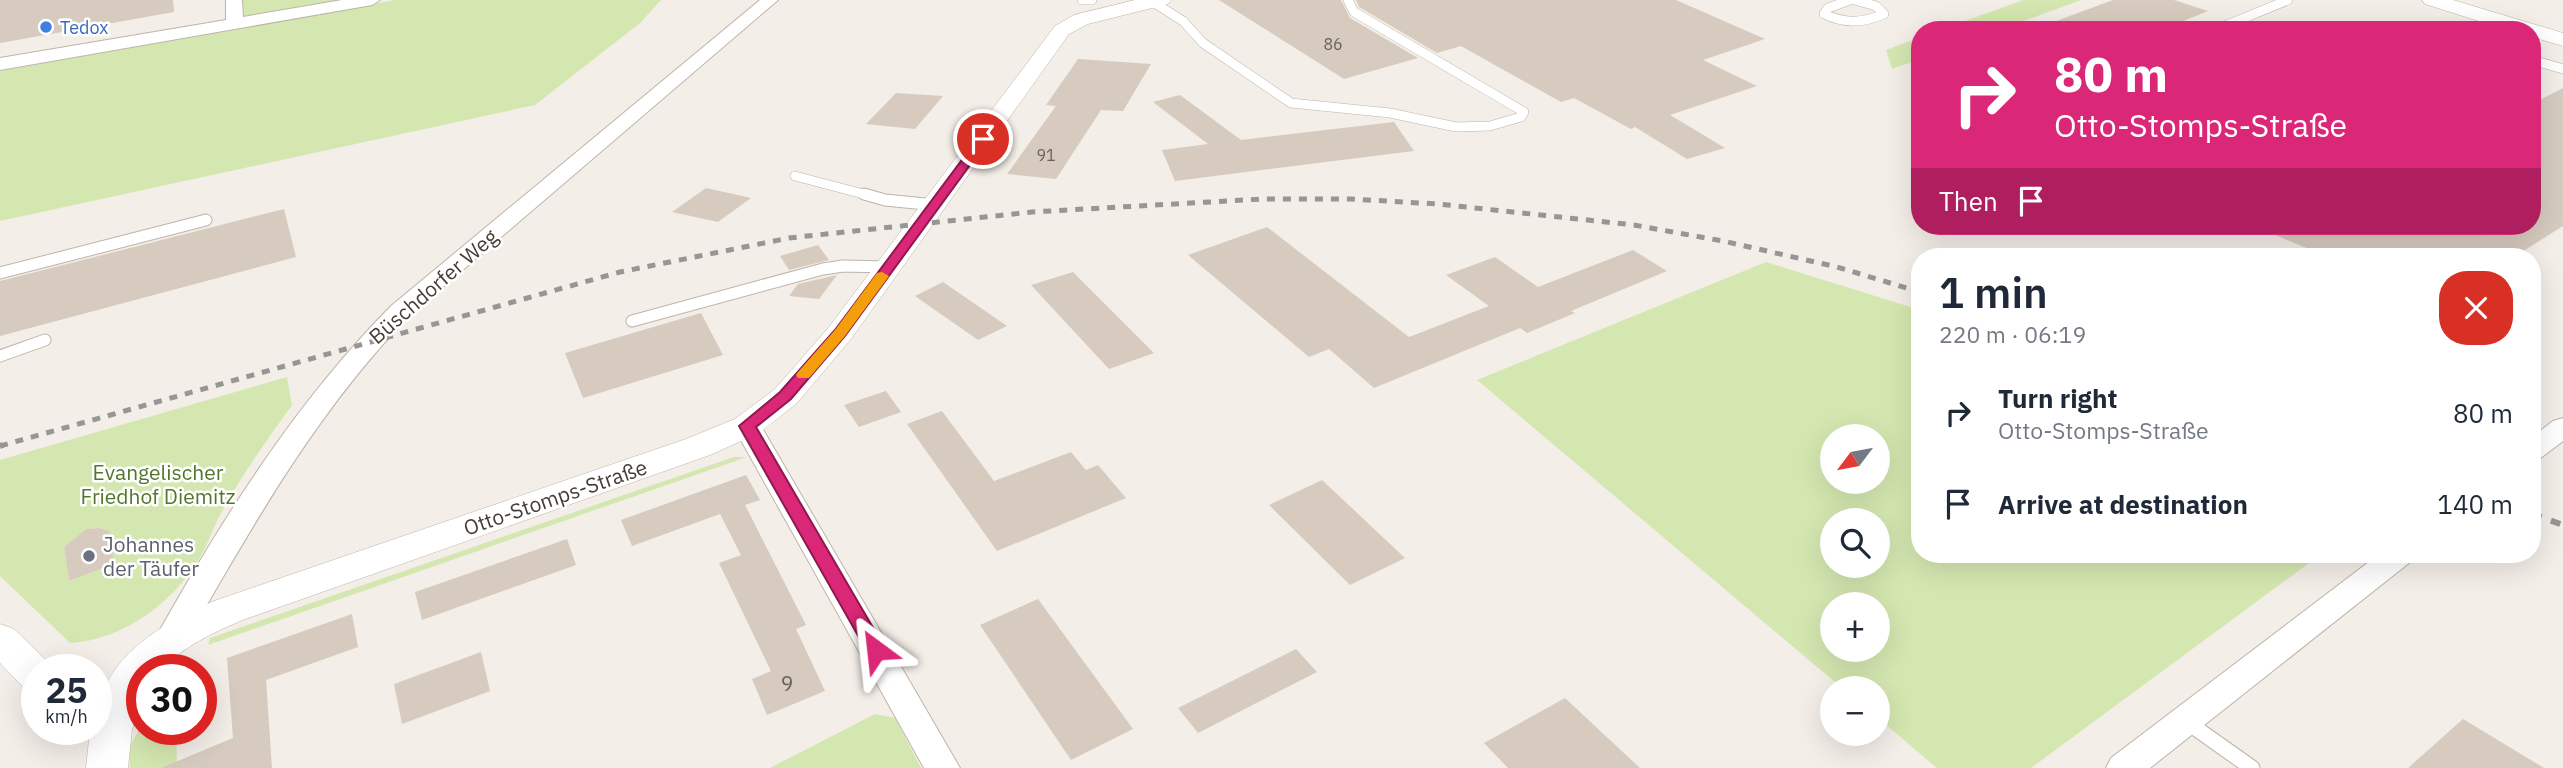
<!DOCTYPE html>
<meta charset="utf-8">
<style>
:root{--surface:#fff;--page:#f2f2f3;--text:#1f2937;--muted:#747a83}
body{margin:0;font-family:"IBM Plex Sans",sans-serif;background:var(--page);color:var(--text);height:100vh;display:flex;flex-direction:column;font-size:26px;white-space:nowrap}
*{box-sizing:border-box;margin:0}
p{font-size:23px;color:var(--muted)}
.icon{flex:none;width:38px;height:38px;fill:none;stroke:currentColor;stroke-width:2;stroke-linecap:round;stroke-linejoin:round}
.map{position:relative;flex:1;overflow:hidden}
.sheet{position:absolute;left:1911px;top:248px;width:630px;height:315px;display:flex;flex-direction:column;background:var(--surface);border-radius:28px;box-shadow:0 7px 28px #0002}
.sheet>*{flex:none}
.hud{position:absolute;left:1911px;top:21px;width:630px;height:214px;border-radius:28px;box-shadow:0 7px 28px #0002;background:#db2777;color:#fff;overflow:hidden}
.needle{width:46px;rotate:238deg}
.fabs{position:absolute;left:1820px;top:424px;display:grid;gap:14px}
.fabs a{display:grid;place-items:center;width:70px;height:70px;border-radius:50%;background:var(--surface);box-shadow:0 7px 28px #0002;font-size:35px}
.speed{position:absolute;left:21px;top:654px;display:flex;gap:14px;font-size:35px;font-weight:700;text-align:center}
.speed>*{display:grid;place-content:center;width:91px;height:91px;border-radius:50%;background:var(--surface);box-shadow:0 7px 28px #0002;line-height:1}
.speed small{font-size:18px;font-weight:400}
.speed .limit{border:10px solid #d22;background:#fff;color:#111}
.pin{position:absolute;display:grid;place-items:center;width:60px;height:60px;color:#fff;margin:-30px;border:4px solid #fff;border-radius:50%;box-shadow:0 2px 7px #0007}
.me{position:absolute;width:77px;margin:-38px;rotate:330deg;stroke-linejoin:round;filter:drop-shadow(0 0 5px #0008)}
.turn{display:flex;align-items:center;gap:24px;height:147px;padding:0 28px;font-size:32px}
.turn .icon{width:91px;height:91px;stroke-width:2.5}
.turn b{display:block;font-size:49px;line-height:60px}
.then{display:flex;align-items:center;height:66px;padding:0 28px;background:#0003;gap:14px;font-size:26px}
.round{display:grid;place-items:center;flex:none;width:74px;height:74px;border-radius:28px;background:var(--page)}
.summary{display:flex;align-items:center;justify-content:space-between;height:119px;padding:0 28px}
h1{font-size:42px;font-weight:600;line-height:52px}
ul{padding:0;list-style:none}
li{display:flex;align-items:center;gap:21px;height:91px;padding:0 28px}
li div{flex:1}
li b{display:block;font-size:26px}
li em{font-style:normal}
.map>svg:first-child{display:block}
</style>
<div class="map">
<svg width="2563" height="768" viewBox="0 0 2563 768">
<rect width="100%" height="100%" fill="#f3eee7"/>
<path fill="#d4e7b0" fill-rule="evenodd" d="M237,0H366L239,23Z
M395,0H661L640,23L535,105L0,221V71Z
M2023,0H2081L1999,30H1940Z
M1920,37V59L1892,69L1886,50Z
M1766,262L1920,310V555H2320L2031,768H1937L1878,718V688H1842L1477,380ZM1832,436H1878V481H1832ZM1832,520H1878V565H1832ZM1832,604H1878V649H1832Z
M287,377L292,405C269,437 246,469 226,504C217,519 211,536 203,552C177,600 125,640 70,643L0,576V460ZM99,528L109,531L115,564L69,581L64,547L86,529Z
M734,457H747L208,645L210,638Z
M875,714L895,718L921,768H770Z
M142,724V730H176L177,768H130L129,748Z"/>
<path fill="#d7cbbf" d="M0,0H173L174,12L0,43Z
M1219,0H1341L1350,18L1418,58L1344,79Z
M1356,0H1676L1765,39L1703,60L1757,86L1670,115L1725,148L1687,159L1635,127L1631,129L1574,98L1561,102L1461,46L1437,53L1359,7Z
M2113,0H2174L2208,11L2161,30H2040V27Z
M1078,59L1151,64L1123,111L1101,110L1056,179L1007,174L1056,106L1046,105Z
M2563,88V226L2514,257H2328L2254,226H2532V104Z
M896,93L943,96L915,129L866,124Z
M1180,95L1241,140L1394,122L1414,151L1175,181L1162,150L1208,144L1153,102Z
M706,188L751,198L718,222L672,212Z
M284,209L296,257L0,336V281Z
M1267,227L1409,337L1489,306L1446,275L1495,257L1538,287L1633,250L1667,271L1571,311L1575,313L1527,333L1520,328L1374,388L1329,349L1309,357L1188,255Z
M818,245L829,260L789,270L780,256Z
M1073,272L1154,353L1109,369L1031,285Z
M837,275L819,299L789,296L798,284Z
M943,282L1007,326L978,340L915,296Z
M701,313L723,355L583,398L565,353Z
M886,391L901,412L859,427L844,405Z
M942,411L994,481L1071,452L1086,470L1098,465L1126,498L997,551L907,424Z
M746,475L760,500L745,505L806,625L796,629L825,691L767,715L752,679L771,671L719,563L741,555L720,514L632,546L621,520Z
M1322,480L1405,558L1350,585L1269,505Z
M99,528L109,531L115,564L69,581L64,547L86,529Z
M567,539L576,565L422,620L415,592Z
M1038,599L1133,729L1071,760L980,625Z
M352,614L358,647L266,680L272,768H161L233,738L227,658Z
M1296,649L1317,672L1198,733L1178,708Z
M481,652L490,691L402,724L394,684Z
M1565,698L1640,768H1508L1484,743Z
M2463,719L2544,768H2408Z"/>
<g fill="none" stroke-linecap="round" stroke-linejoin="round">
<defs>
<path id="service-far2" d="M1082,0H1092
M1850,0L1828,8L1824,14C1845,24 1863,23 1884,14L1876,6L1855,0
M1153,2L1183,21L1203,43L1291,103L1390,113L1456,127L1490,126L1521,117L1524,112L1354,12L1348,0
M2215,30L2288,0
M2532,60L2563,69
M795,176L871,196"/>
<path id="service-far1" d="M864,194L885,200L936,205
M0,273L206,220
M632,321L823,269L843,266L888,267
M0,356L45,340"/>
<path id="service" d="M2187,722L2252,768"/>
<path id="minor" d="M226,0H242L243,17L342,0H380L372,5L0,70V58L226,20Z
M760,0H778L409,316C313,416 252,527 183,646L172,649L161,646L156,637C222,519 296,402 391,306Z
M747,417L757,420L761,426L960,768H924L733,426L737,420Z
M2563,418V441L2542,457L2532,460V437L2553,421Z
M2378,555H2413L2409,563L2150,768H2106L2111,758Z"/>
<path id="tertiary" d="M1135,0H1171L1168,4L1088,24L1069,34L851,339L797,403L759,433L710,455L240,621C211,634 184,646 161,670H142V699L132,730L128,768H86L90,730H96C96,661 158,625 214,601L686,439L735,419L775,389L829,327L1055,26L1074,15Z
M2422,0H2453L2563,33V46L2532,37V30H2507L2425,4Z
M0,624L14,629L51,665L54,670H37V691L23,687L0,663Z"/>
</defs>
<use href="#service-far2" stroke="#beb4a9" stroke-width="10"/>
<use href="#service-far1" stroke="#beb4a9" stroke-width="13"/>
<use href="#service" stroke="#beb4a9" stroke-width="17"/>
<use href="#minor" stroke="#beb4a9" stroke-width="2"/>
<use href="#tertiary" stroke="#beb4a9" stroke-width="1"/>
<use href="#service-far2" stroke="#fff" stroke-width="9"/>
<use href="#service-far1" stroke="#fff" stroke-width="11"/>
<use href="#service" stroke="#fff" stroke-width="15"/>
<use href="#minor" fill="#fff" fill-rule="evenodd"/>
<use href="#tertiary" fill="#fff" fill-rule="evenodd"/>
<path stroke="#969696" stroke-width="5" stroke-dasharray="8 8" stroke-linecap="butt" d="M0,446L620,272L789,238L1032,212L1262,199H1351L1438,204L1634,225L1723,241L1837,267L1920,292"/>
<path stroke="#969696" stroke-width="6" stroke-dasharray="10 10" stroke-linecap="butt" d="M0,446L3,445
M2532,514L2563,525"/>
</g>
<path fill="#db2777" stroke="#8e194d" stroke-width="2" d="M983,136L989,139L845,336L791,399L756,427L886,650L883,655L876,657L869,655L739,426L780,392L835,330L979,137Z"/>
<path fill="#f59e0b" d="M882,272L889,276L845,336L809,378H798L796,375L798,372L835,330L877,273Z"/>
<circle fill="#3f7fe0" stroke="#fff" stroke-width="2.5" cx="46" cy="27" r="7"/>
<circle fill="#6b7280" stroke="#fff" stroke-width="2.5" cx="89" cy="556" r="7"/>
<g text-anchor="middle" dominant-baseline="central" stroke-width="5" stroke-linejoin="round" paint-order="stroke">
<g font-size="16" fill="#6a6158">
<text x="1333" y="44">86</text>
<text x="1046" y="155">91</text>
</g>
<g font-size="18" fill="#366cbe" stroke="#fff" text-anchor="start">
<text x="60" y="27">Tedox</text>
</g>
<g font-size="21" fill="#463e36" stroke="#fff">
<text transform="translate(433 286) rotate(-41)">Büschdorfer Weg</text>
<text transform="translate(555 497) rotate(-19)">Otto-Stomps-Straße</text>
</g>
<g font-size="21" fill="#50772a" stroke="#fff">
<text x="158" y="472">Evangelischer<tspan x="158" dy="24">Friedhof Diemitz</tspan></text>
</g>
<g font-size="21" fill="#5b616d" stroke="#fff" text-anchor="start">
<text x="103" y="544">Johannes<tspan x="103" dy="24">der Täufer</tspan></text>
</g>
<g font-size="21" fill="#6a6158">
<text x="787" y="683">9</text>
</g>
</g>
</svg>
<div class="fabs">
<a><svg class="needle" viewBox="-14 -14 28 28"><path d="M0-13l5 13h-10z" fill="#e53935"/><path d="M0 13l5-13h-10z" fill="#747a83"/></svg></a>
<a><svg class="icon" aria-label="search" viewBox="0 0 24 24"><circle cx="10" cy="10" r="6"/><path d="M15 15l6 6"/></svg></a>
<a>+</a>
<a>−</a>
</div>
<div class="speed"><div>25<small>km/h</small></div><div class="limit">30</div></div>
<div class="pin" style="left:983px;top:139px;background:#d93025"><svg class="icon" aria-label="arrive" viewBox="0 0 24 24"><path d="M6 21V4h12l-3 4 3 4H6"/></svg></div>
<svg class="me" style="left:876px;top:650px" viewBox="-20 -20 40 40"><path d="M0-17L14 15 0 8-14 15z" fill="#db2777" stroke="#fff" stroke-width="4"/></svg>
<div class="hud">
<div class="turn"><svg class="icon" aria-label="right" viewBox="0 0 24 24"><path d="M7 20v-9h11M14 6l5 5-5 5"/></svg><div><b>80 m</b>Otto-Stomps-Straße</div></div>
<div class="then">Then<svg class="icon" aria-label="arrive" viewBox="0 0 24 24"><path d="M6 21V4h12l-3 4 3 4H6"/></svg></div>
</div>
<section class="sheet">
<div class="summary"><div><h1>1 min</h1><p>220 m · 06:19</p></div><a class="round" style="background:#d93025;color:#fff"><svg class="icon" aria-label="close" viewBox="0 0 24 24"><path d="M6 6l12 12M18 6L6 18"/></svg></a></div>
<ul>
<li><svg class="icon" aria-label="right" viewBox="0 0 24 24"><path d="M7 20v-9h11M14 6l5 5-5 5"/></svg><div><b>Turn right</b><p>Otto-Stomps-Straße</p></div><em>80 m</em></li>
<li><svg class="icon" aria-label="arrive" viewBox="0 0 24 24"><path d="M6 21V4h12l-3 4 3 4H6"/></svg><div><b>Arrive at destination</b></div><em>140 m</em></li>
</ul>
</section>
</div>
